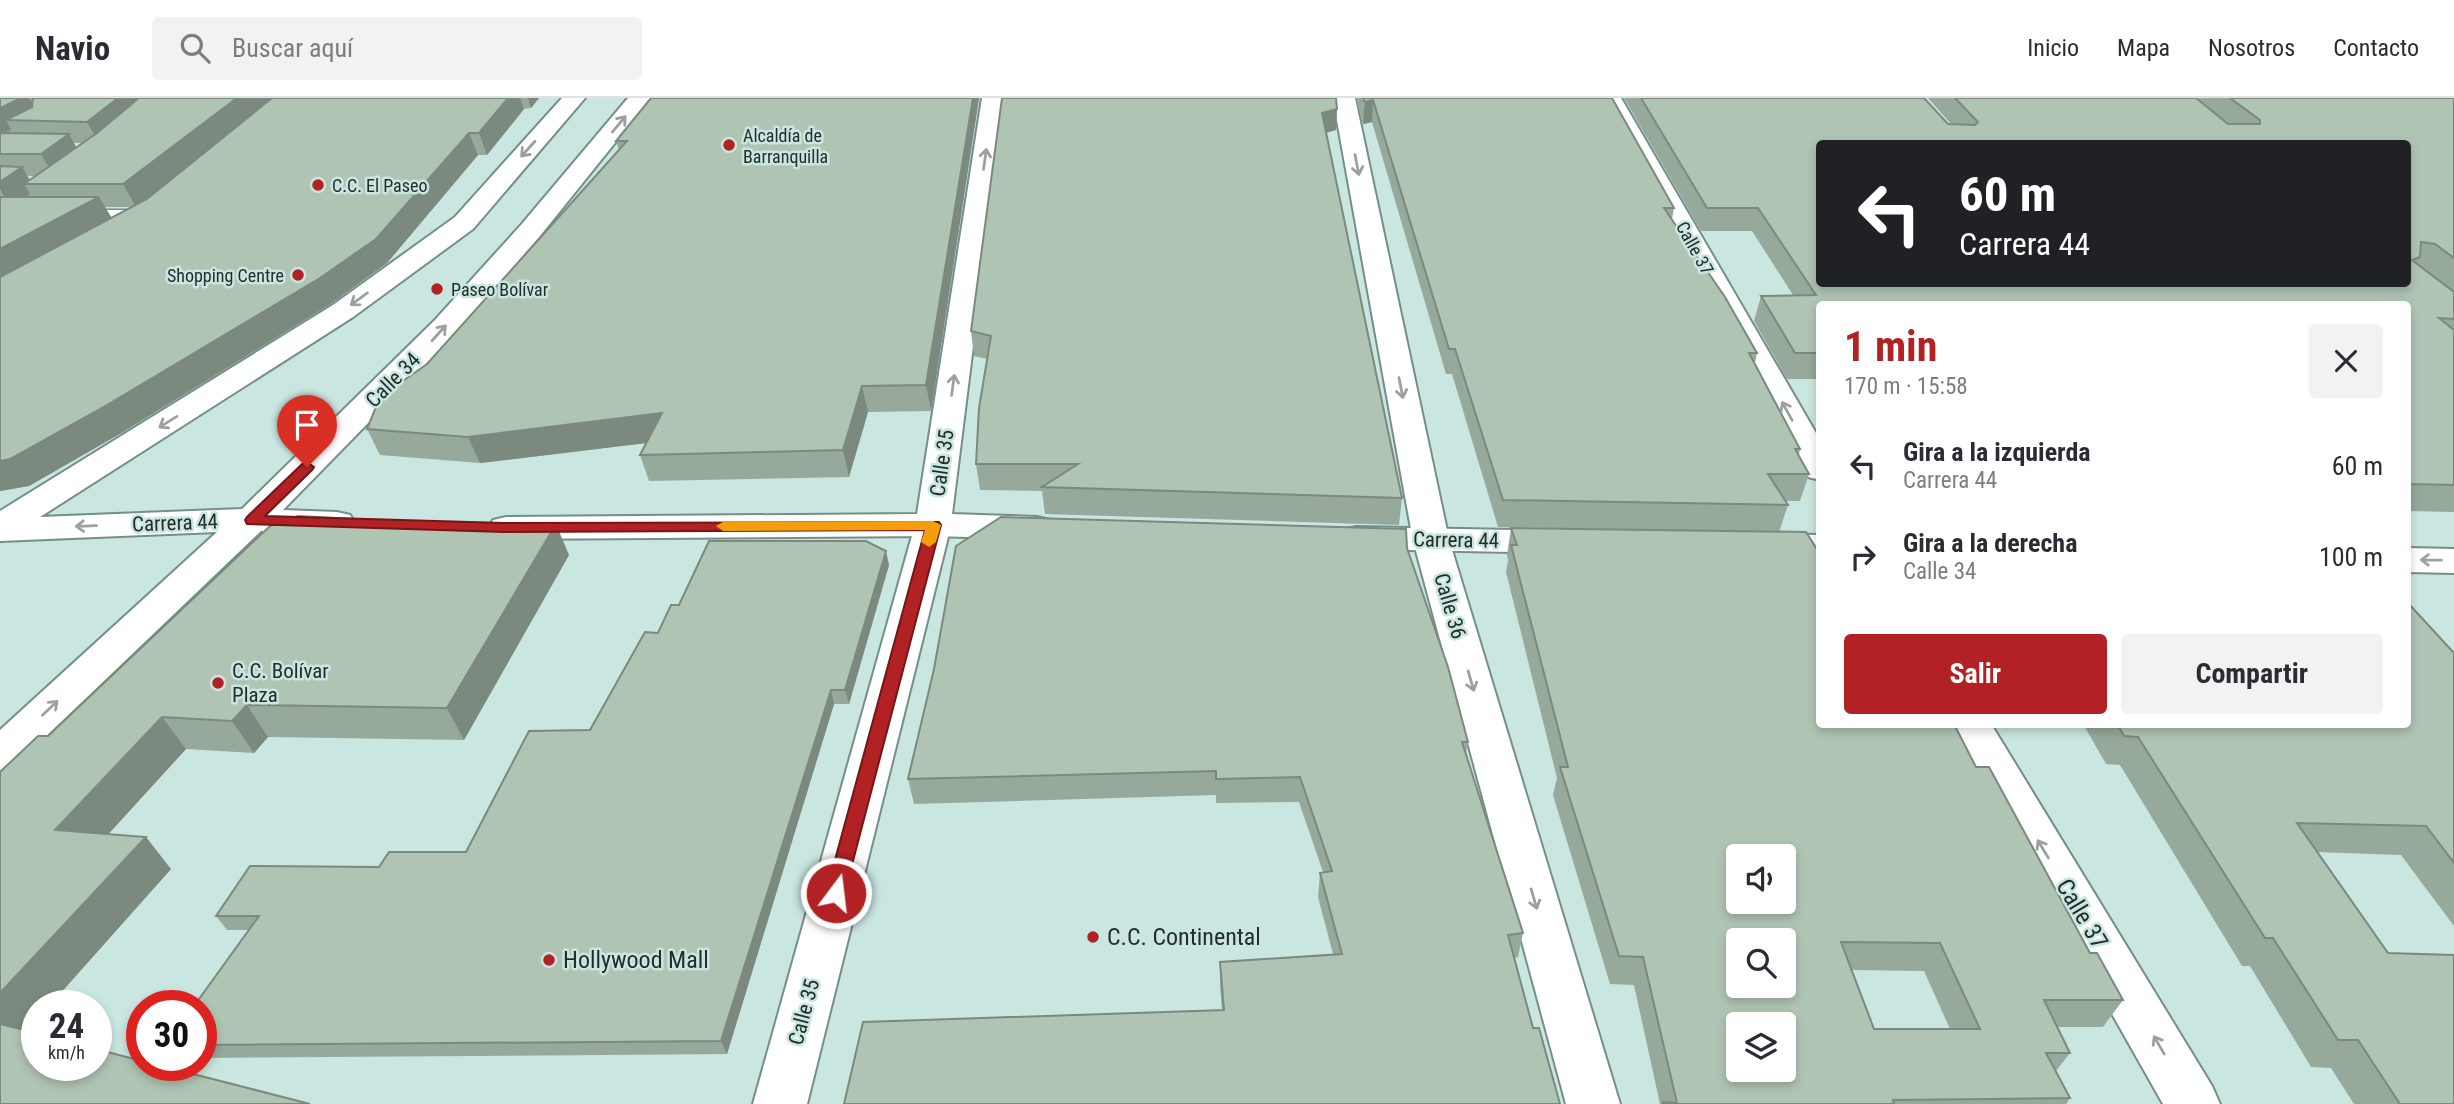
<!DOCTYPE html>
<html lang="es">
<meta charset="utf-8">
<style>
:root{--surface:#fff;--page:#f2f2f3;--text:#2b2b33;--muted:#7c7c81;--line:#e1e1e2;--accent:#b22224}
body{margin:0;font-family:"Roboto Condensed",sans-serif;background:var(--page);color:var(--text);height:100vh;display:flex;flex-direction:column;font-size:26px;white-space:nowrap}
*{box-sizing:border-box;margin:0}
p{font-size:23px;color:var(--muted)}
.icon{flex:none;width:38px;height:38px;fill:none;stroke:currentColor;stroke-width:2;stroke-linecap:round;stroke-linejoin:round}
.map{position:relative;flex:1;overflow:hidden}
.sheet{position:absolute;left:1816px;top:203px;width:595px;height:427px;display:flex;flex-direction:column;background:var(--surface);border-radius:7px;box-shadow:0 4px 10px #0003}
.sheet>*{flex:none}
.banner{position:absolute;left:1816px;top:42px;width:595px;height:147px;border-radius:7px;box-shadow:0 4px 10px #0003;background:#202124;color:#fff;overflow:hidden}
.tools{position:absolute;left:1726px;top:746px;display:grid;gap:14px}
.tools a{display:grid;place-items:center;width:70px;height:70px;border-radius:7px;background:var(--surface);box-shadow:0 4px 10px #0003;font-size:35px}
.speed{position:absolute;left:21px;top:892px;display:flex;gap:14px;font-size:35px;font-weight:700;text-align:center}
.speed>*{display:grid;place-content:center;width:91px;height:91px;border-radius:50%;background:var(--surface);box-shadow:0 4px 10px #0003;line-height:1}
.speed small{font-size:18px;font-weight:400}
.speed .limit{border:10px solid #d22;background:#fff;color:#111}
.pin{position:absolute;display:grid;place-items:center;width:60px;height:60px;color:#fff;margin:-72px -30px;border-radius:50% 50% 50% 0;rotate:-45deg;box-shadow:0 0 7px #0007}
.pin .icon{rotate:45deg}
.me{position:absolute;width:77px;margin:-38px;rotate:15deg;stroke-linejoin:round;filter:drop-shadow(0 0 5px #0008)}
.turn{display:flex;align-items:center;gap:24px;height:147px;padding:0 28px;font-size:32px}
.turn .icon{width:91px;height:91px;stroke-width:2.5}
.turn b{display:block;font-size:49px;line-height:60px}
.round{display:grid;place-items:center;flex:none;width:74px;height:74px;border-radius:7px;background:var(--page)}
.summary{display:flex;align-items:center;justify-content:space-between;height:119px;padding:0 28px}
h1{font-size:42px;font-weight:700;line-height:52px;color:var(--accent)}
.cta{display:flex;gap:14px;margin-top:auto;padding:14px 28px}
.cta a{flex:1;height:80px;border-radius:7px;background:var(--accent);color:#fff;font-size:28px;font-weight:700;line-height:80px;text-align:center}
.cta a+a{background:var(--page);color:var(--text)}
ul{padding:0;list-style:none}
li{display:flex;align-items:center;gap:21px;height:91px;padding:0 28px}
li div{flex:1}
li b{display:block;font-size:26px}
li em{font-style:normal}
header{display:flex;align-items:center;gap:42px;box-sizing:border-box;height:98px;padding:0 35px;background:var(--surface);border-bottom:2px solid var(--line)}
header strong{font-size:33px}
nav{display:flex;gap:38px;margin-inline-start:auto;font-size:24px}
.search{width:490px;height:63px;background:var(--page);display:flex;align-items:center;gap:18px;box-sizing:border-box;padding:0 24px;border-radius:7px;color:var(--muted);font-size:26px}
.map>svg:first-child{display:block}
</style>
<header>
<strong>Navio</strong>
<div class="search"><svg class="icon" aria-label="search" viewBox="0 0 24 24"><circle cx="10" cy="10" r="6"/><path d="M15 15l6 6"/></svg>Buscar aquí</div>
<nav><a>Inicio</a><a>Mapa</a><a>Nosotros</a><a>Contacto</a></nav>
</header>
<div class="map">
<svg width="2454" height="1006" viewBox="0 0 2454 1006">
<rect width="100%" height="100%" fill="#cae6e0"/>
<g fill="none" stroke-linecap="round" stroke-linejoin="round">
<defs>
<path id="lane" d="M81,112H147L154,116L147,120L76,119L74,116Z"/>
<path id="street" d="M1333,0H1355L1449,442L1620,1006H1566L1413,442Z
M933,416L946,419L951,427L807,1006H753L915,427L920,419Z"/>
<path id="secondary" d="M562,0H585L473,131L353,219L40,419L242,411L434,223L521,127L628,0H651L540,138L455,236L283,412L337,414L350,417L355,425L350,433L337,436L261,433L15,668L0,673V632L217,434L0,443V413L333,207L455,119Z
M982,0H1004L952,416L1037,419L1050,422L1055,430L1050,438L1037,441L933,438L506,441L493,438L488,430L493,422L506,419L917,416Z
M1599,0H1621L1820,342V382L1808,379L1803,372Z
M1356,429L1562,433L1575,436L1580,444L1575,452L1562,455L1356,451L1343,448L1338,440L1343,432Z
M1762,436L1820,437V459L1762,458L1749,455L1744,447L1749,439Z
M2408,450L2454,451V475L2408,474Z
M1948,626H1991L2212,988L2220,1006H2163Z"/>
</defs>
<use href="#lane" stroke="#748e89" stroke-width="3"/>
<use href="#street" stroke="#748e89" stroke-width="4"/>
<use href="#secondary" stroke="#748e89" stroke-width="4"/>
<use href="#lane" fill="#fff" fill-rule="evenodd"/>
<use href="#street" fill="#fff" fill-rule="evenodd"/>
<use href="#secondary" fill="#fff" fill-rule="evenodd"/>
</g>
<path fill="#97a99b" fill-rule="evenodd" d="M0,0H539L531,10L524,11L487,57H478L387,165L332,205L123,334L29,388L0,393ZM74,45H83L76,50ZM27,78H36L30,82ZM105,109H131L111,120Z
M979,0L931,313L868,314L849,379L649,383L640,357L646,345L480,365L380,357L367,331L427,266L619,52L616,43Z
M1356,0H1612L1674,110L1672,121L1757,255L1755,265L1800,351L1799,357L1809,376L1800,403H1786L1788,407L1779,434L1498,429L1452,276H1446L1372,24L1363,26Z
M1624,0H1924L1948,26H1951L1928,0H2454V414L2408,413V206H1820V281H1787L1754,223L1761,198L1793,197L1752,133H1701ZM2408,46V186H1820Z
M1337,11L1336,32L1326,35L1402,400L1399,427L1045,416L1042,393L980,392L976,366L987,261L974,258L971,233Z
M1511,430L1820,626L1976,669L2090,855L2123,902L2103,929H2057L2070,955L2056,973L2070,1000L2066,1006H1660L1634,887L1610,886L1553,697L1557,680L1506,474L1508,462L1507,457ZM1852,872L1924,873L1950,931H1874Z
M1407,450L1468,644L1466,655L1523,835L1518,859L1514,860L1533,930L1560,1006L1222,912L1220,888V864L1333,856L1318,799L1320,775L1323,774L1299,704L1216,705V697L914,706L908,681Z
M569,457L464,642L268,639L254,655L186,651L108,736L171,771L49,908H37V922L27,933L0,1006L48,638Z
M889,467L849,606H834L727,956L201,960V908L249,832H227L216,818L379,769L466,754L590,632L658,535L679,507Z
M2454,555V828L2401,757L2317,754L2454,1006H2354L2331,970L2311,969L2250,868H2242L2120,667L2106,666L2083,626H2408Z"/>
<path fill="#7b897e" d="M21,0H29L40,18L6,22L11,32L0,37V10Z
M118,0H138L143,10L99,45L87,24Z
M237,0H275L136,109L123,86Z
M508,0H520L524,11L487,57L479,35Z
M528,0H539L531,10Z
M973,0H979L931,313L926,287Z
M1373,2L1372,24L1363,26L1365,4Z
M1337,11L1336,32L1321,36L1322,15Z
M469,35L478,57L387,165L332,205L123,334L29,388L0,393V363Z
M69,36L81,58L54,78L41,56Z
M22,69L32,86H24L30,96L11,109L0,91V84Z
M99,99L113,122L0,183V151Z
M862,288L868,314L849,379L843,352Z
M662,315L671,342L480,365L468,339Z
M556,426L569,457L464,642L447,610Z
M886,453L889,467L849,606L845,592Z
M831,592L834,606L727,956L721,943Z
M247,607L268,639L254,655L232,623Z
M162,619L186,651L83,764L55,732Z
M146,739L171,771L49,908H37V922L10,951L0,941V895Z"/>
<path fill="#b0c4b4" stroke="#7b897e" stroke-width="2" fill-rule="evenodd" d="M0,0H21L0,10Z
M33,0H118L87,24L6,22L32,9Z
M139,0H237L123,86H24L97,35Z
M272,0H508L479,35H469L376,141L320,180L107,307L10,361L0,363V179L147,101Z
M651,0H973L926,287L862,288L843,352L640,357L662,315L468,339L367,331L380,299L427,266L627,43H616Z
M1002,0H1336L1337,11L1322,15L1402,400L1042,389L1078,366H976L979,310L991,238L971,233Z
M1363,0H1612L1674,110H1664L1725,199L1757,255H1749L1800,351H1795L1809,376H1768L1788,407L1503,402L1455,251H1449L1373,2L1365,4Z
M1641,0H1924L1948,26L1975,27L1978,24L1955,0H2196L2228,26H2260V22L2230,0H2454V160L2435,146L2421,144L2420,159L2412,162L2454,194V221L2439,220L2454,232V387L2408,386V206H1820V255H1795L1761,198L1816,197L1758,110H1707ZM1820,46H2408V186H1820Z
M0,35L69,36L41,56H0Z
M0,68L22,69L0,84Z
M0,99H99L0,151Z
M298,418L412,424L556,426L447,610L247,607L232,623L162,619L55,732L146,739L0,895V674L38,638H48L270,428Z
M1001,419L1406,431L1407,450L1448,569L1468,644H1462L1523,835L1508,837L1533,930H1539L1560,1006H844L863,924L1224,912L1220,864L1342,856L1320,775L1332,773L1300,679L1216,681V673L908,681L934,571L956,448Z
M1511,430L1806,434L1820,456V626H1954L1976,669H1989L2090,855H2097L2123,902H2044L2070,955H2046L2070,1000L1893,1002L1894,1006H1663V1004L1677,1005L1643,859L1619,858L1560,669H1568L1511,447H1517ZM1738,758H1783V803H1738ZM1738,842H1783V887H1738ZM1841,844L1940,845L1980,931H1874ZM1738,926H1783V971H1738Z
M709,443H866L886,453L845,592H831L721,943L201,947V908H194L259,818H216L250,768L379,769L389,754H466L529,633L590,632L645,534L658,535L671,507H679Z
M2408,505L2454,555V765L2426,728L2297,725L2388,855L2454,857V1006H2400L2358,942H2338L2273,840H2265L2138,639L2124,638L2117,626H2408Z
M0,926L37,935V968H96V951L142,963V968H162L310,1006H0Z"/>
<defs><path id="oneway-shaft" d="M-6 0H5M1.5-3L5.5 0L1.5 3" fill="none" stroke-width="1.6" stroke-linecap="round" stroke-linejoin="round" transform="scale(1.75)"/></defs>
<g stroke="#9ca1a0">
<use href="#oneway-shaft" transform="translate(619 26) rotate(-50)"/>
<use href="#oneway-shaft" transform="translate(528 51) rotate(132)"/>
<use href="#oneway-shaft" transform="translate(985 61) rotate(-82)"/>
<use href="#oneway-shaft" transform="translate(1357 67) rotate(79)"/>
<use href="#oneway-shaft" transform="translate(359 201) rotate(144)"/>
<use href="#oneway-shaft" transform="translate(439 235) rotate(-48)"/>
<use href="#oneway-shaft" transform="translate(953 287) rotate(-82)"/>
<use href="#oneway-shaft" transform="translate(1401 290) rotate(79)"/>
<use href="#oneway-shaft" transform="translate(1787 313) rotate(-119)"/>
<use href="#oneway-shaft" transform="translate(168 324) rotate(148)"/>
<use href="#oneway-shaft" transform="translate(86 428) rotate(178)"/>
<use href="#oneway-shaft" transform="translate(2431 462) rotate(-179)"/>
<use href="#oneway-shaft" transform="translate(1471 583) rotate(74)"/>
<use href="#oneway-shaft" transform="translate(50 610) rotate(-43)"/>
<use href="#oneway-shaft" transform="translate(2043 751) rotate(-121)"/>
<use href="#oneway-shaft" transform="translate(1534 801) rotate(74)"/>
<use href="#oneway-shaft" transform="translate(2159 947) rotate(-120)"/>
</g>
<path fill="#b22224" stroke="#741617" stroke-width="2" d="M307,364L314,369L312,372L265,418L504,425L939,424L941,427L843,801L836,803L829,801L826,795L925,432L504,434L247,426L245,422L247,419L302,366Z"/>
<path fill="#f59e0b" d="M933,423L941,427L936,444L929,449L921,444L925,432L723,433L716,428L723,424Z"/>
<g fill="#b22224" stroke="#cae6e0" stroke-width="2.5">
<circle cx="729" cy="47" r="7"/>
<circle cx="318" cy="87" r="7"/>
<circle cx="298" cy="177" r="7"/>
<circle cx="437" cy="191" r="7"/>
<circle cx="218" cy="585" r="7"/>
<circle cx="1093" cy="839" r="7"/>
<circle cx="549" cy="862" r="7"/>
</g>
<g text-anchor="middle" dominant-baseline="central" stroke-width="5" stroke-linejoin="round" paint-order="stroke">
<g font-size="18" fill="#232e2c" stroke="#cae6e0" text-anchor="start">
<text x="743" y="37">Alcaldía de<tspan x="743" dy="21">Barranquilla</tspan></text>
<text x="332" y="87">C.C. El Paseo</text>
<text x="284" y="177" text-anchor="end">Shopping Centre</text>
<text x="451" y="191">Paseo Bolívar</text>
</g>
<g font-size="18" fill="#232e2c" stroke="#cae6e0">
<text transform="translate(1695 150) rotate(61)">Calle 37</text>
</g>
<g font-size="21" fill="#232e2c" stroke="#cae6e0">
<text transform="translate(393 282) rotate(-45)">Calle 34</text>
<text transform="translate(942 365) rotate(-82)">Calle 35</text>
<text transform="translate(175 425) rotate(-2)">Carrera 44</text>
<text transform="translate(1456 442) rotate(1)">Carrera 44</text>
<text transform="translate(1450 508) rotate(74)">Calle 36</text>
<text transform="translate(804 914) rotate(-75)">Calle 35</text>
</g>
<g font-size="21" fill="#232e2c" stroke="#cae6e0" text-anchor="start">
<text x="232" y="573">C.C. Bolívar<tspan x="232" dy="24">Plaza</tspan></text>
</g>
<g font-size="24" fill="#232e2c" stroke="#cae6e0">
<text transform="translate(2082 816) rotate(59)">Calle 37</text>
</g>
<g font-size="24" fill="#232e2c" stroke="#cae6e0" text-anchor="start">
<text x="1107" y="839">C.C. Continental</text>
<text x="563" y="862">Hollywood Mall</text>
</g>
</g>
</svg>
<div class="tools">
<a><svg class="icon" aria-label="sound" viewBox="0 0 24 24"><path d="M4 9h4l5-4v14l-5-4H4zM17 9q2 3 0 6"/></svg></a>
<a><svg class="icon" aria-label="search" viewBox="0 0 24 24"><circle cx="10" cy="10" r="6"/><path d="M15 15l6 6"/></svg></a>
<a><svg class="icon" aria-label="layers" viewBox="0 0 24 24"><path d="M12 4l9 5-9 5-9-5zM3 14l9 5 9-5"/></svg></a>
</div>
<div class="speed"><div>24<small>km/h</small></div><div class="limit">30</div></div>
<div class="pin" style="left:307px;top:369px;background:#d93025"><svg class="icon" aria-label="arrive" viewBox="0 0 24 24"><path d="M6 21V4h12l-3 4 3 4H6"/></svg></div>
<svg class="me" style="left:836px;top:795px" viewBox="-20 -20 40 40"><circle r="17" fill="#b22224" stroke="#fff" stroke-width="3"/><path d="M0-11L8 9 0 5-8 9z" fill="#fff"/></svg>
<div class="banner">
<div class="turn"><svg class="icon" aria-label="left" viewBox="0 0 24 24"><path d="M17 20v-9H6M10 6l-5 5 5 5"/></svg><div><b>60 m</b>Carrera 44</div></div>
</div>
<section class="sheet">
<div class="summary"><div><h1>1 min</h1><p>170 m · 15:58</p></div><a class="round"><svg class="icon" aria-label="close" viewBox="0 0 24 24"><path d="M6 6l12 12M18 6L6 18"/></svg></a></div>
<ul>
<li><svg class="icon" aria-label="left" viewBox="0 0 24 24"><path d="M17 20v-9H6M10 6l-5 5 5 5"/></svg><div><b>Gira a la izquierda</b><p>Carrera 44</p></div><em>60 m</em></li>
<li><svg class="icon" aria-label="right" viewBox="0 0 24 24"><path d="M7 20v-9h11M14 6l5 5-5 5"/></svg><div><b>Gira a la derecha</b><p>Calle 34</p></div><em>100 m</em></li>
</ul>
<div class="cta"><a>Salir</a><a>Compartir</a></div>
</section>
</div>
